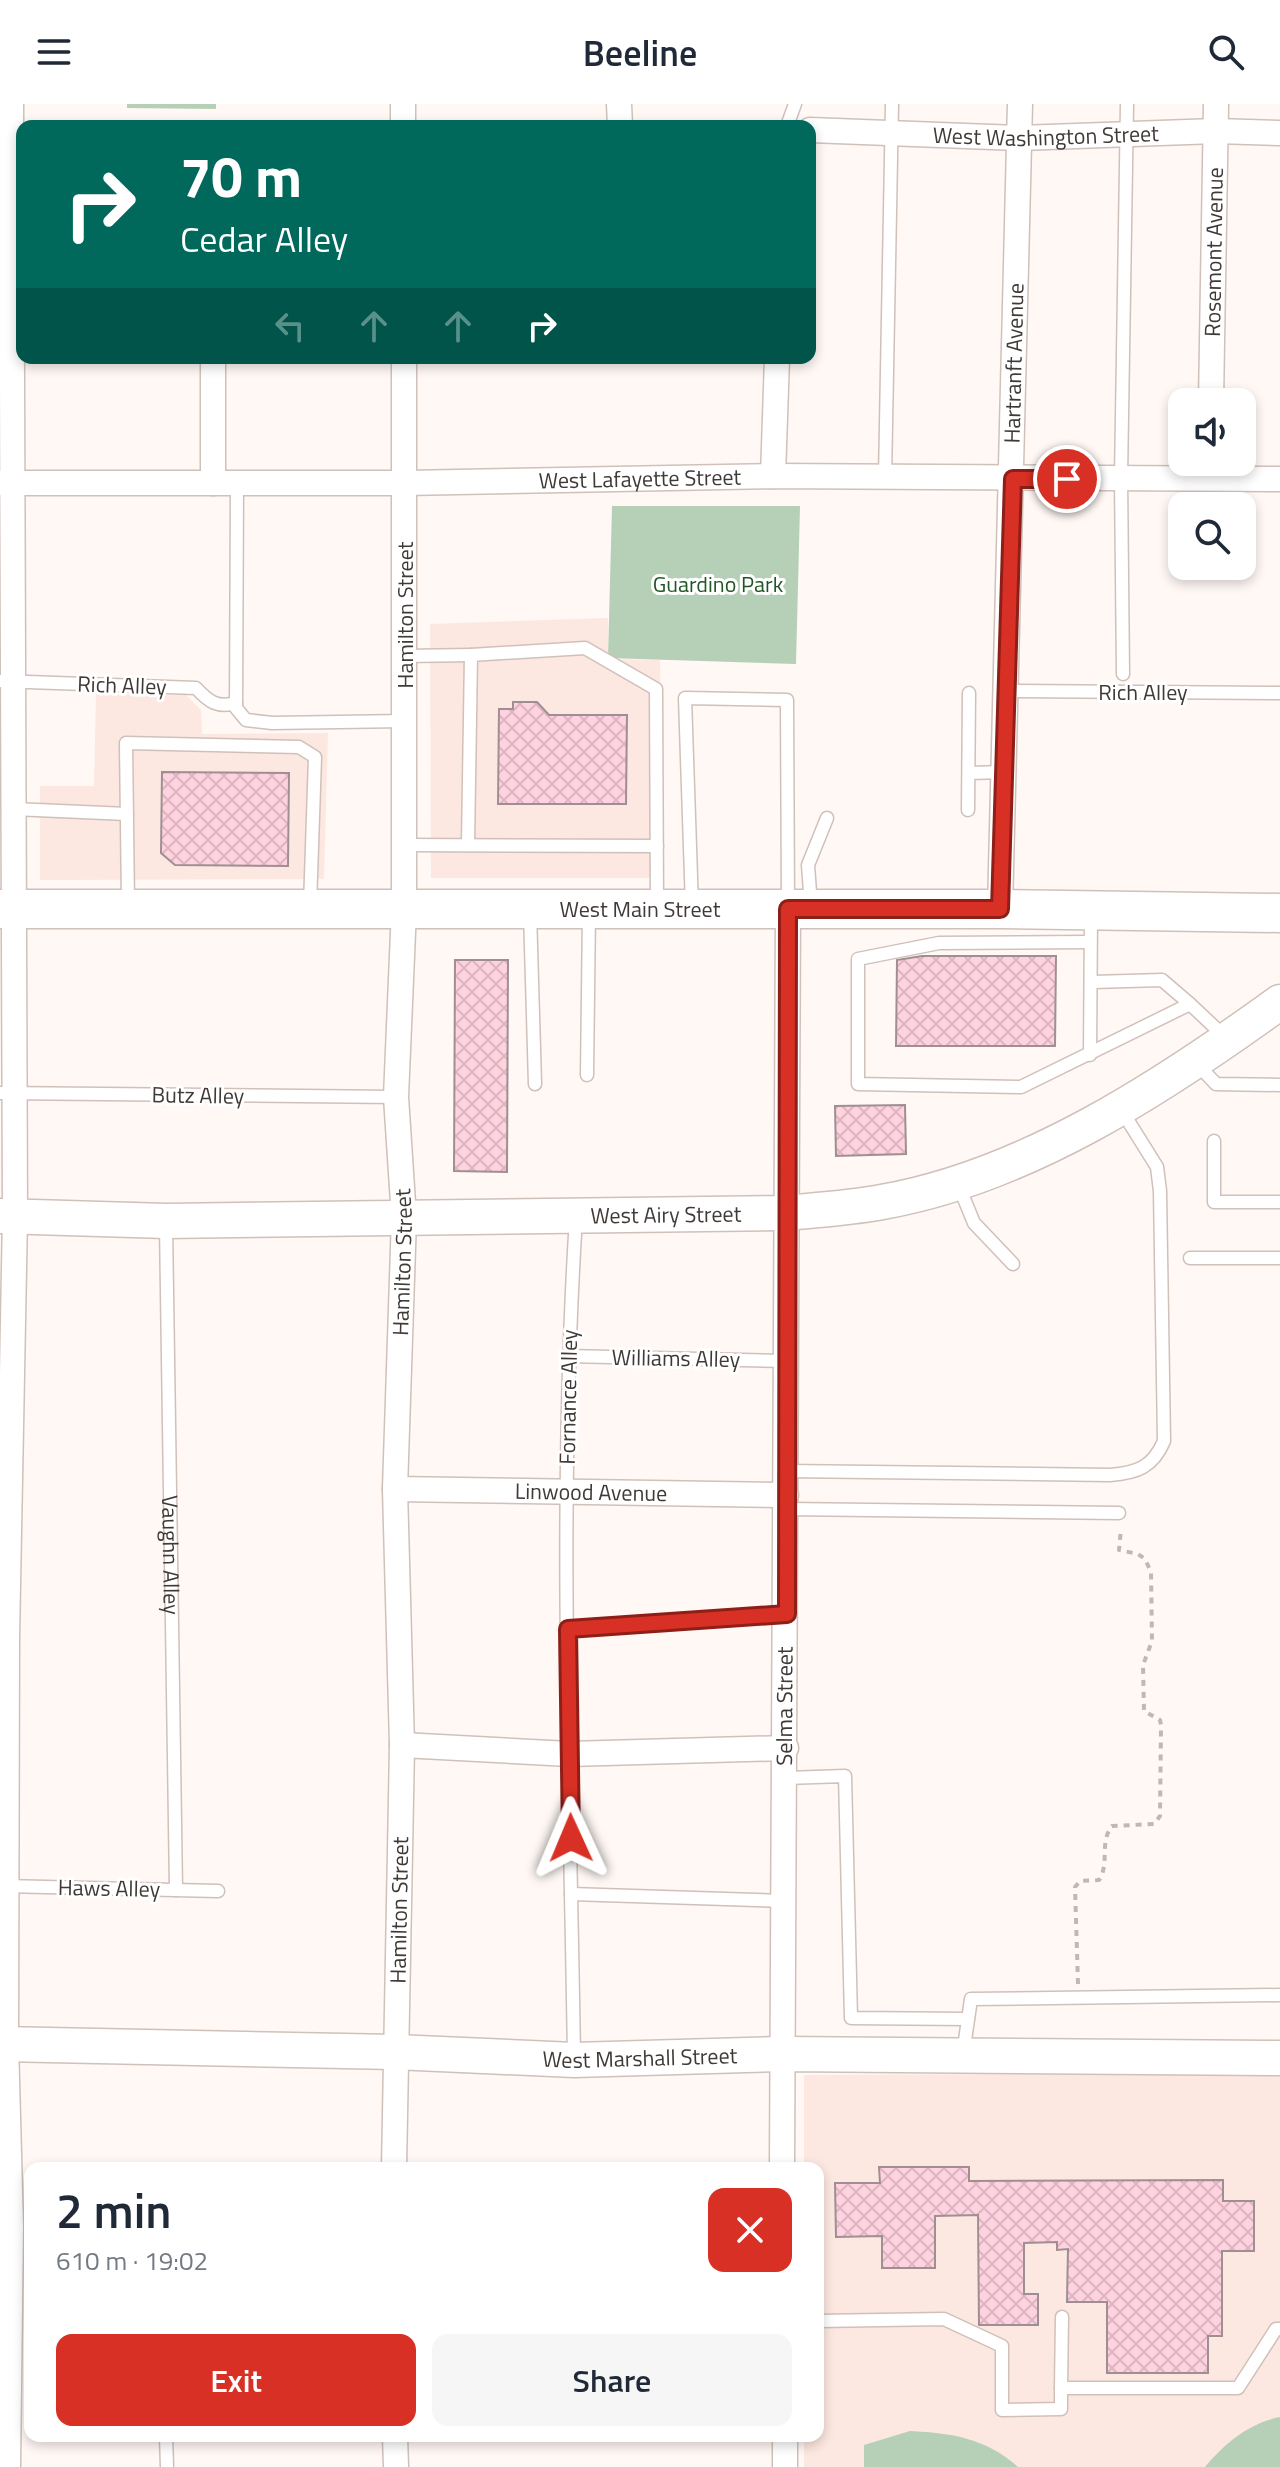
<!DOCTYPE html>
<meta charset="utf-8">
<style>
:root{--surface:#fff;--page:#f6f6f7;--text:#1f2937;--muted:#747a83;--accent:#d93025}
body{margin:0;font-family:"Titillium Web",sans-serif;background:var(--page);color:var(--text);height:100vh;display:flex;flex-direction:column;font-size:30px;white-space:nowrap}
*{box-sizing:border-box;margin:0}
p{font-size:26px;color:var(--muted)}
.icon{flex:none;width:44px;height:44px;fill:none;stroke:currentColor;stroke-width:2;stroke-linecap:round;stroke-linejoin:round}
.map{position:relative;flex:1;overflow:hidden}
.panel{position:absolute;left:24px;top:2058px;width:800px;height:280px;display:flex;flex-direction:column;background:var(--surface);border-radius:16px;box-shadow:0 4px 12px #0003}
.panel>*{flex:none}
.banner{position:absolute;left:16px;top:16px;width:800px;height:244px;border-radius:16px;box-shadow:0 4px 12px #0003;background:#00695c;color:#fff;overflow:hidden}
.fabs{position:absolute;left:1168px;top:284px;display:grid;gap:16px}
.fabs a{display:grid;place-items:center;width:88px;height:88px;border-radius:16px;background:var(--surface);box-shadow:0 4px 12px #0003;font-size:40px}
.pin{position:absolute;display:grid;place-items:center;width:68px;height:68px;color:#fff;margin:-34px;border:4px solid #fff;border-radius:50%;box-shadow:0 2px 8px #0007}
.me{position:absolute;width:88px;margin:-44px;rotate:359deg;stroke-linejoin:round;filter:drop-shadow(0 0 6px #0008)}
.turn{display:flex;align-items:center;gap:28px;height:168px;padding:0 32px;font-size:36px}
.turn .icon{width:104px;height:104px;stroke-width:2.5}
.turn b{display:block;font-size:56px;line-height:68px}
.lanes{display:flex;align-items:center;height:76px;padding:0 32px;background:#0003;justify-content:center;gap:40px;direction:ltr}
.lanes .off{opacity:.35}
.round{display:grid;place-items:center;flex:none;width:84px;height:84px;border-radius:16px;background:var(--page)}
.overview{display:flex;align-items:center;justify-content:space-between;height:136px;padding:0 32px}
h1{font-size:48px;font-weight:600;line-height:60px}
.primary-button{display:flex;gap:16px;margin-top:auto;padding:16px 32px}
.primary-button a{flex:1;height:92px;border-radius:16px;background:var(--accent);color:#fff;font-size:32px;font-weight:600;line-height:92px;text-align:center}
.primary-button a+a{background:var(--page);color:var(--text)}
header{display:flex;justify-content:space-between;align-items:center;height:104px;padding:0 32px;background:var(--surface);font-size:36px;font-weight:600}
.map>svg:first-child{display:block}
</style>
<header><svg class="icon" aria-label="menu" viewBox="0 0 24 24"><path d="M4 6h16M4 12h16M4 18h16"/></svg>Beeline<svg class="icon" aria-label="search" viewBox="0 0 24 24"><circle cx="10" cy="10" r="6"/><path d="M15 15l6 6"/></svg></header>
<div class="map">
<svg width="1280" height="2363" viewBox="0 0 1280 2363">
<defs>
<pattern id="building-cross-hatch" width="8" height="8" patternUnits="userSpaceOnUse" patternTransform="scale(2)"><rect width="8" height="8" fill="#ffd2e0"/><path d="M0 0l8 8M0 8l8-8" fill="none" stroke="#dcb5c1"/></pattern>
</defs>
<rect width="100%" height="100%" fill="#fff8f5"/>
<path fill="#fce8e0" d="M608,514V555L660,556L663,774H431L430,520Z
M96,590L186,591L201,606L202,630L328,629L324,775L40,776V682H94Z
M1280,1969V2363H804V2332H818V2064H804V1971Z"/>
<path fill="#b6cfb7" d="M127,0H216V5L127,4Z
M612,402H800L796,560L608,554Z
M1280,2313V2363H1205C1225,2339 1249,2319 1280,2313Z
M910,2327C951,2329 986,2334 1018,2363H864V2341Z"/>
<path fill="url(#building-cross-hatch)" stroke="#9f8f93" stroke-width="2" d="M513,598H537L549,611H627L626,700H498L499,605H513Z
M162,668L289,669L288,762L175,761L161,749Z
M922,852H1056L1055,942H896L897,856Z
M455,856H508L507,1068L454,1067Z
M905,1001L906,1050L836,1052L835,1002Z
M879,2063H969V2077L1223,2076V2097H1254V2147H1222V2232H1208V2269H1107V2198H1067L1068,2145L1057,2146V2138L1024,2139V2190H1038V2221H979L978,2111L935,2112V2164H882V2132L836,2133L835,2079H880Z"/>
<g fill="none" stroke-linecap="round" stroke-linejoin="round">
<defs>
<g id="lane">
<path d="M787,22L795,0"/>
<path d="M885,374L892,0"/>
<path d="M237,379L236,604L246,616L272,619L404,617"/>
<path d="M405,552L471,551"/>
<path d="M1123,570L1121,374L1127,0"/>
<path d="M0,577L196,584C209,598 217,604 236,599"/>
<path d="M1007,587L1280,589"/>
<path d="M969,669L1004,668"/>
<path d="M14,705L127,710"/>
<path d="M968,706L969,589"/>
<path d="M468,740L471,551L585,544L656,585L657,801"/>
<path d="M404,741L657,742"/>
<path d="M128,800L126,639L299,643L315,653L310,802"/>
<path d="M811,802L808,761L827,714"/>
<path d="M692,803L685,594L787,596L788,802"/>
<path d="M530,808L535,980"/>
<path d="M1090,838L939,839L858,855V980L1021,983L1190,900L1225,933"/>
<path d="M1093,878L1162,876L1190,900"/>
<path d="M1090,951L1091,811"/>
<path d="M1196,959L1216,980L1280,981"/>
<path d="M587,971L589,808"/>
<path d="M0,989L396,993"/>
<path d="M1214,1037V1098H1280"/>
<path d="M958,1080L974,1119L1013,1160"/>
<path id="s1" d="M166,1121L176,1786"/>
<path d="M1190,1154H1280"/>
<path d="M567,1252L786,1257"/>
<path d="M786,1367L1110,1371C1137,1369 1153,1363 1164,1337L1160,1087L1157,1063L1122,1007"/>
<path d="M786,1405L1119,1409"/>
<path d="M568,1525L787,1510"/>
<path d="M786,1674L845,1672L851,1914L968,1915"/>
<path d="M3,1782L218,1787"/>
<path d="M571,1790L784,1797"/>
<path d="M963,1950L971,1895L1280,1891"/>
<path d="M574,1955C570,1675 558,1394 576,1114"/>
<path d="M818,2217L944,2215L1002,2242V2306L1061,2305V2284H1238L1276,2225H1280"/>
<path d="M1061,2284L1062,2213"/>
<path d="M166,2332L167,2363"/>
</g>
<g id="street">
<path d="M619,0L620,22"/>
<path d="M403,22V0"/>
<path id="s2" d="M810,26L1020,34L1216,27L1280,29"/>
<path id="s3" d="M1211,298L1216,0"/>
<path d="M773,372L777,254"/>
<path id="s4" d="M0,379H405L773,372L1280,375"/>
<path d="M213,379V254"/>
<path id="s5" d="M1000,805L1020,0"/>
<path id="s6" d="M395,1385L786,1391"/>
<path d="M402,1641L569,1650L786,1644"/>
<path id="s7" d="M394,2064L402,1641L395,1385L404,1114L396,993L404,805V254"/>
<path id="s8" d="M782,2064L788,805"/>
<path d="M395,2332L396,2363"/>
<path d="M785,2332V2363"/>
<path d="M8,2363L11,2123L6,1939L7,1534L15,1112L11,0"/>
</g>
<g id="secondary">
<path id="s9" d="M0,1112L166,1117L785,1109C817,1106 850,1104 882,1098C1026,1073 1164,982 1280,898"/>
<path id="s10" d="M0,1940L395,1948L574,1956L782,1950L1280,1954"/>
</g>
<g id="primary">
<path id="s11" d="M0,805H1000L1280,809"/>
</g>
</defs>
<use href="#lane" stroke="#d0c0ba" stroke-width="15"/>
<use href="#street" stroke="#d0c0ba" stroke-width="27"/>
<use href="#secondary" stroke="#d0c0ba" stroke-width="37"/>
<use href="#primary" stroke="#d0c0ba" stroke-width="41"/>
<path stroke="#bfb8b5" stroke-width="4" stroke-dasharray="6 6" stroke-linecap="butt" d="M1078,1880L1075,1783L1080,1777L1099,1776C1110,1760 1099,1738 1112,1722L1154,1720L1160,1712L1161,1621L1160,1616L1144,1607L1143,1561L1152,1537L1151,1468L1145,1455L1138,1450L1119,1446L1121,1425"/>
<use href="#lane" stroke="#fff" stroke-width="12"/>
<use href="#street" stroke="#fff" stroke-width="24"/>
<use href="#secondary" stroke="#fff" stroke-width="34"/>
<use href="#primary" stroke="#fff" stroke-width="38"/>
</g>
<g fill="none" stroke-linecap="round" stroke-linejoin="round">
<defs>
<path id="route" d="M571,1734L568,1525L787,1510L788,805H1000L1013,375H1067"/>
</defs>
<use href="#route" stroke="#8d1f18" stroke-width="20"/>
<use href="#route" stroke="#d93025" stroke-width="14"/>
</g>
<g text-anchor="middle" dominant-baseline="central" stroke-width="6" stroke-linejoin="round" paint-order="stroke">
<g font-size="22" fill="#403a37" stroke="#fff">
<text stroke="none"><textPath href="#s2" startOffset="236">West Washington Street</textPath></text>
<text stroke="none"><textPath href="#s3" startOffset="150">Rosemont Avenue</textPath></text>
<text stroke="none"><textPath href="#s5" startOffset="546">Hartranft Avenue</textPath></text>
<text stroke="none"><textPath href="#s4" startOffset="640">West Lafayette Street</textPath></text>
<text transform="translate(405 511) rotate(-90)">Hamilton Street</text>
<text transform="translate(122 581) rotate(2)">Rich Alley</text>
<text x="1143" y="588">Rich Alley</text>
<text stroke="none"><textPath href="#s11" startOffset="640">West Main Street</textPath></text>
<text transform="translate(198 991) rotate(1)">Butz Alley</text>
<text stroke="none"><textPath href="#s9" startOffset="666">West Airy Street</textPath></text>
<text stroke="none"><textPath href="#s7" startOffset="906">Hamilton Street</textPath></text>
<text transform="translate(676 1254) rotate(1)">Williams Alley</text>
<text transform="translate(568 1293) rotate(-89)">Fornance Alley</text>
<text stroke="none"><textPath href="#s6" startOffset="196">Linwood Avenue</textPath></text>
<text stroke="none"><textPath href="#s1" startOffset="330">Vaughn Alley</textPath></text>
<text stroke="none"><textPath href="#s8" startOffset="462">Selma Street</textPath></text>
<text transform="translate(109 1784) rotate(1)">Haws Alley</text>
<text stroke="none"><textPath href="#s7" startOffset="258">Hamilton Street</textPath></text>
<text stroke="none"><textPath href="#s10" startOffset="640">West Marshall Street</textPath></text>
</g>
<g font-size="22" fill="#205626" stroke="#fff">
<text x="718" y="480">Guardino Park</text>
</g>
</g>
</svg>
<div class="fabs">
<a><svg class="icon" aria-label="sound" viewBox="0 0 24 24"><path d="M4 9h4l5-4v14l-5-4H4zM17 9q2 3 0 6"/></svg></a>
<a><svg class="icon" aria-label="search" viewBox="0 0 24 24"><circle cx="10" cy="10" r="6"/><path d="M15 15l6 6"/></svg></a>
</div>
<div class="pin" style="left:1067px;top:375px;background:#d93025"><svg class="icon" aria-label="arrive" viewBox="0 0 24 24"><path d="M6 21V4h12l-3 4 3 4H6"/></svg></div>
<svg class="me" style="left:571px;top:1734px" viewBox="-20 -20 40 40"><path d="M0-17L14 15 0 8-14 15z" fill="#d93025" stroke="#fff" stroke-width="4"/></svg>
<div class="banner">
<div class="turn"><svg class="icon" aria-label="right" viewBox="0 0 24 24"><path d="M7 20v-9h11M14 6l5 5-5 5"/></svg><div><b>70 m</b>Cedar Alley</div></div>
<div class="lanes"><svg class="icon off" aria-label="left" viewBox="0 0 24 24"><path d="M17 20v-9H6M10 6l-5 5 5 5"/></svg><svg class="icon off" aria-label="ahead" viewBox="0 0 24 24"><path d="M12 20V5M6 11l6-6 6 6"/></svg><svg class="icon off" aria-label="ahead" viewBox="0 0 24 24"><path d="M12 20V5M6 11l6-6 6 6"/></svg><svg class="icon" aria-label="right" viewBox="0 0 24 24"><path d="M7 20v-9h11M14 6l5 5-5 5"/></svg></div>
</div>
<section class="panel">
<div class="overview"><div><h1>2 min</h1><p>610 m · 19:02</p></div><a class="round" style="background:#d93025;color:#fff"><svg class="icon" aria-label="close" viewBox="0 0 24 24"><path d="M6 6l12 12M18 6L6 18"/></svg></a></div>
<div class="primary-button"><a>Exit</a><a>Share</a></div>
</section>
</div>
